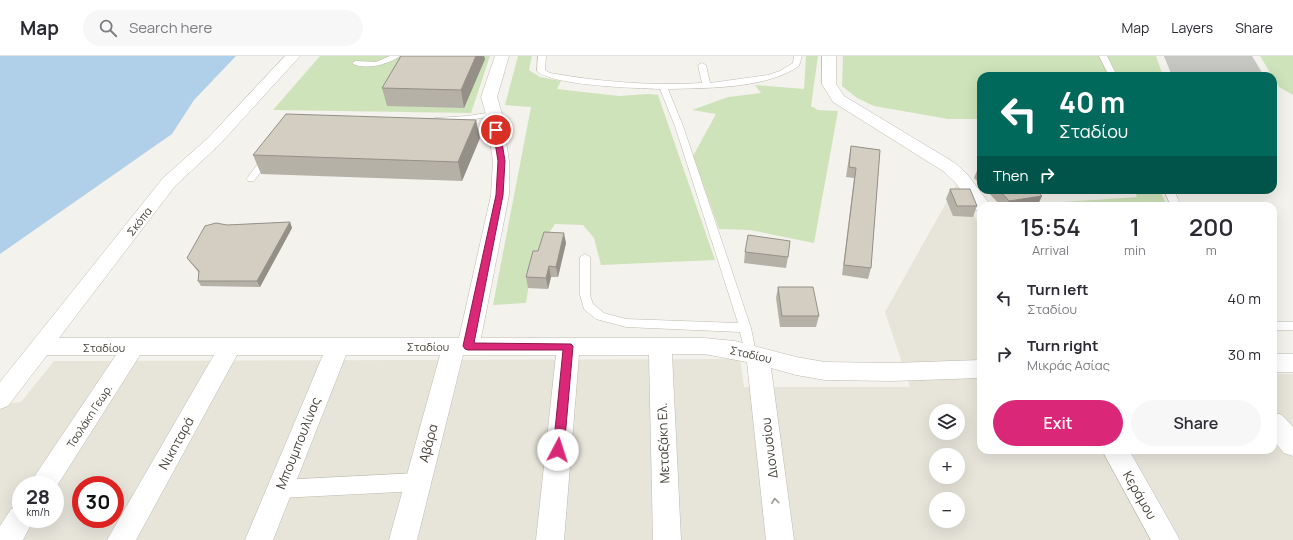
<!DOCTYPE html>
<meta charset="utf-8">
<style>
:root{--surface:#fff;--page:#f7f7f7;--text:#2b2b33;--muted:#7c7c81;--line:#e1e1e2;--accent:#db2777}
body{margin:0;font-family:Manrope,sans-serif;background:var(--page);color:var(--text);height:100vh;display:flex;flex-direction:column;font-size:15px;white-space:nowrap}
*{box-sizing:border-box;margin:0}
p{font-size:13px;color:var(--muted)}
.icon{flex:none;width:22px;height:22px;fill:none;stroke:currentColor;stroke-width:2;stroke-linecap:round;stroke-linejoin:round}
.map{position:relative;flex:1;overflow:hidden}
.sheet{position:absolute;left:977px;top:146px;width:300px;height:252px;display:flex;flex-direction:column;background:var(--surface);border-radius:12px;box-shadow:0 4px 16px #0002}
.sheet>*{flex:none}
.guide{position:absolute;left:977px;top:16px;width:300px;height:122px;border-radius:12px;box-shadow:0 4px 16px #0002;background:#00695c;color:#fff;overflow:hidden}
.controls{position:absolute;left:929px;top:348px;display:grid;gap:8px}
.controls a{display:grid;place-items:center;width:36px;height:36px;border-radius:50%;background:var(--surface);box-shadow:0 4px 16px #0002;font-size:20px}
.speed{position:absolute;left:12px;top:420px;display:flex;gap:8px;font-size:20px;font-weight:700;text-align:center}
.speed>*{display:grid;place-content:center;width:52px;height:52px;border-radius:50%;background:var(--surface);box-shadow:0 4px 16px #0002;line-height:1}
.speed small{font-size:10px;font-weight:400}
.speed .limit{border:6px solid #d22;background:#fff;color:#111}
.pin{position:absolute;display:grid;place-items:center;width:34px;height:34px;color:#fff;margin:-17px;border:2px solid #fff;border-radius:50%;box-shadow:0 1px 4px #0007}
.me{position:absolute;width:44px;margin:-22px;rotate:5deg;stroke-linejoin:round;filter:drop-shadow(0 0 3px #0008)}
.turn{display:flex;align-items:center;gap:14px;height:84px;padding:0 16px;font-size:18px}
.turn .icon{width:52px;height:52px;stroke-width:2.5}
.turn b{display:block;font-size:28px;line-height:34px}
.then{display:flex;align-items:center;height:38px;padding:0 16px;background:#0003;gap:8px;font-size:15px}
.eta{display:flex;justify-content:space-evenly;align-items:center;height:68px;text-align:center}
.eta b{font-size:24px;font-weight:600;line-height:28px}
.cta{display:flex;gap:8px;margin-top:auto;padding:8px 16px}
.cta a{flex:1;height:46px;border-radius:24px;background:var(--accent);color:#fff;font-size:16px;font-weight:600;line-height:46px;text-align:center}
.cta a+a{background:var(--page);color:var(--text)}
ul{padding:0;list-style:none}
li{display:flex;align-items:center;gap:12px;height:56px;padding:0 16px}
li div{flex:1}
li b{display:block;font-size:15px}
li em{font-style:normal}
header{display:flex;align-items:center;gap:24px;box-sizing:border-box;height:56px;padding:0 20px;background:var(--surface);border-bottom:1px solid var(--line)}
header strong{font-size:19px}
nav{display:flex;gap:22px;margin-inline-start:auto;font-size:14px}
.search{width:280px;height:36px;background:var(--page);display:flex;align-items:center;gap:10px;box-sizing:border-box;padding:0 14px;border-radius:22px;color:var(--muted);font-size:15px}
.map>svg:first-child{display:block}
</style>
<header>
<strong>Map</strong>
<div class="search"><svg class="icon" aria-label="search" viewBox="0 0 24 24"><circle cx="10" cy="10" r="6"/><path d="M15 15l6 6"/></svg>Search here</div>
<nav><a>Map</a><a>Layers</a><a>Share</a></nav>
</header>
<div class="map">
<svg width="1293" height="484" viewBox="0 0 1293 484">
<rect width="100%" height="100%" fill="#f4f2ec"/>
<path fill="#e7e4da" fill-rule="evenodd" d="M956,129L969,148L981,174V394H1273V318H1293V484H0V348L21,346L54,305L740,303L744,331H910L885,256ZM936,355H958V377H936ZM936,399H958V421H936ZM21,429H55V463H21ZM81,429H115V463H81ZM936,443H958V465H936Z"/>
<path fill="#cee3ba" d="M320,0H490L471,57L273,54Z
M518,0H532L529,14L540,21L561,25L557,33L619,40L648,38L658,39L715,204L601,209L594,182L583,169L555,168L533,202L526,247L493,249L531,51L505,49Z
M806,0H818L811,50L818,54L838,55L814,187L750,174L719,173L693,100L716,58L692,54L728,41L761,37L755,29L804,33Z
M843,0H1156L1162,17L1157,20H981V63H948L874,50L857,42L842,30Z
M1260,0H1293V39L1279,31Z
M1134,134H1160L1167,150H1053L1048,147L1137,141Z"/>
<path fill="#b0cfe9" d="M0,0H236L194,44L172,78L0,198Z"/>
<g fill="none" stroke-linecap="round" stroke-linejoin="round">
<path fill="#c6c6c2" fill-rule="evenodd" d="M1164,0H1252L1264,20H1172Z"/>
<defs>
<path id="service" d="M390,0H400C390,8 363,15 352,7L356,5L376,6Z
M538,0H546L545,14L550,17C601,26 651,30 702,27L698,9L702,7L706,9L710,27L768,19L780,15L793,7L794,0H802L799,10C766,33 707,32 668,33L683,70L751,272L756,297L754,300L750,302L746,300L740,276L626,271L596,263L584,253L580,239V201L585,198L590,201V239L593,248L604,257L626,263L738,267L675,70L660,33C637,32 552,30 537,15Z
M1099,0H1107L1117,20H1109Z
M494,56L498,58L497,60L467,64L435,66L431,64L435,62L467,60Z
M268,97L272,100L254,125H248L246,123L248,121L265,98Z
M1164,134H1174L1181,150H1171Z
M1273,266H1293V274H1273Z"/>
<path id="pedestrian" d="M418,417L425,420L428,426L425,432L418,435L280,442L273,439L270,433L273,427L280,424Z"/>
<path id="minor" d="M285,0H300L220,88L175,130L59,282H459L491,139L493,105L486,58L481,41L495,0H509L497,41L502,58L509,105V139L481,282H704L735,285L796,301L825,306L892,307L981,304V322L892,325L825,324L796,319L771,312L794,484H766L747,306L704,298H672L681,484H653L649,299H579L564,484H536L556,299H463L417,484H389L440,299H346L273,484H245L323,299H237L136,484H107L214,299H140L55,433V429H30L34,421L116,299H47L8,350L0,353V326L163,122L208,82Z
M822,0H836V28L844,40L955,107L967,118L991,150H981V155L976,154L955,126L943,115L833,46L822,28Z
M1273,298H1293V316H1273Z
M1273,356L1282,359L1293,371V400L1284,397L1273,384Z
M1102,394H1129L1180,484H1151Z
M21,449V463H34L23,484H0V470L11,453Z"/>
</defs>
<use href="#service" stroke="#bebaaf" stroke-width="1"/>
<use href="#pedestrian" stroke="#bebaaf" stroke-width="1"/>
<use href="#minor" stroke="#bebaaf" stroke-width="1"/>
<use href="#service" fill="#fff" fill-rule="evenodd"/>
<use href="#pedestrian" fill="#fff" fill-rule="evenodd"/>
<use href="#minor" fill="#fff" fill-rule="evenodd"/>
</g>
<path fill="#b6b1a7" d="M401,0H484L485,3L464,52L387,50L382,32Z
M480,82L462,125L261,118L253,99Z
M851,90L880,94L871,212L868,223L842,219L854,122L846,121L849,101Z
M981,111V129L974,122L978,112Z
M950,133L977,150L973,161L953,160L946,143Z
M986,134H1036L1042,140L1037,150H1001Z
M290,166L292,172L260,231L201,230L198,225L199,217L187,202L227,169Z
M566,187L558,221H551L548,233L528,232L526,221L538,195Z
M745,196L788,201L786,212L744,207Z
M778,231L819,260L816,271H780L776,242Z"/>
<path fill="#949088" d="M476,0H484L485,3L464,52L461,34Z
M476,64L480,82L462,125L458,106Z
M1042,140L1037,150H1007L1009,145Z
M290,166L292,172L260,231L257,225Z
M564,177L566,187L558,221L556,211Z
M549,210L551,221L548,233L546,222Z"/>
<path fill="#d4cec2" stroke="#949088" d="M401,0H476L461,34L382,32Z
M286,58L476,64L458,106L253,99Z
M851,90L880,94L871,212L844,209L856,112L849,111Z
M981,111V115L978,112Z
M950,133H970L977,150H957Z
M999,134H1036L1042,140L1009,145Z
M290,166L257,225H198L199,215L187,202L205,170L216,167L227,169Z
M544,176L564,177L556,211L549,210L546,222L526,221L533,195H538Z
M748,179L790,185L788,201L745,196Z
M778,231H813L819,260H782Z"/>
<defs><path id="oneway-chevron" d="M-2-3.5L2.5 0L-2 3.5" fill="none" stroke-width="1.6" stroke-linecap="round" stroke-linejoin="round"/></defs>
<use stroke="#9a9893" href="#oneway-chevron" transform="translate(775 445) rotate(-97)"/>
<path fill="#db2777" stroke="#8e194d" d="M496,71L500,74L505,105L503,139L474,287L571,288L573,290L564,394L562,398L558,399L554,398L553,394L563,294H468L465,293L463,290L496,139L498,105L493,74Z"/>
<g text-anchor="middle" dominant-baseline="central" stroke-width="4" stroke-linejoin="round" paint-order="stroke">
<g font-size="11" fill="#47433a" stroke="#fff">
<text transform="translate(139 165) rotate(-52)">Σκόπα</text>
<text x="428" y="290">Σταδίου</text>
<text x="104" y="291">Σταδίου</text>
<text transform="translate(751 298) rotate(13)">Σταδίου</text>
<text transform="translate(89 360) rotate(-57)">Τσολάκη Γεωρ.</text>
</g>
<g font-size="13" fill="#47433a" stroke="#fff">
<text transform="translate(176 387) rotate(-61)">Νικηταρά</text>
<text transform="translate(298 387) rotate(-68)">Μπουμπουλίνας</text>
<text transform="translate(428 387) rotate(-75)">Αβάρα</text>
<text transform="translate(663 387) rotate(-92)">Μεταξάκη Ελ.</text>
<text transform="translate(769 392) rotate(-97)">Διονυσίου</text>
<text transform="translate(1140 439) rotate(60)">Κεράμου</text>
</g>
</g>
</svg>
<div class="controls">
<a><svg class="icon" aria-label="layers" viewBox="0 0 24 24"><path d="M12 4l9 5-9 5-9-5zM3 14l9 5 9-5"/></svg></a>
<a>+</a>
<a>−</a>
</div>
<div class="speed"><div>28<small>km/h</small></div><div class="limit">30</div></div>
<div class="pin" style="left:496px;top:74px;background:#d93025"><svg class="icon" aria-label="arrive" viewBox="0 0 24 24"><path d="M6 21V4h12l-3 4 3 4H6"/></svg></div>
<svg class="me" style="left:558px;top:394px" viewBox="-20 -20 40 40"><circle r="19" fill="#fff"/><path d="M0-13L10 11 0 6-10 11z" fill="#db2777"/></svg>
<div class="guide">
<div class="turn"><svg class="icon" aria-label="left" viewBox="0 0 24 24"><path d="M17 20v-9H6M10 6l-5 5 5 5"/></svg><div><b>40 m</b>Σταδίου</div></div>
<div class="then">Then<svg class="icon" aria-label="right" viewBox="0 0 24 24"><path d="M7 20v-9h11M14 6l5 5-5 5"/></svg></div>
</div>
<section class="sheet">
<div class="eta">
<div><b>15:54</b><p>Arrival</p></div>
<div><b>1</b><p>min</p></div>
<div><b>200</b><p>m</p></div>
</div>
<ul>
<li><svg class="icon" aria-label="left" viewBox="0 0 24 24"><path d="M17 20v-9H6M10 6l-5 5 5 5"/></svg><div><b>Turn left</b><p>Σταδίου</p></div><em>40 m</em></li>
<li><svg class="icon" aria-label="right" viewBox="0 0 24 24"><path d="M7 20v-9h11M14 6l5 5-5 5"/></svg><div><b>Turn right</b><p>Μικράς Ασίας</p></div><em>30 m</em></li>
</ul>
<div class="cta"><a>Exit</a><a>Share</a></div>
</section>
</div>
